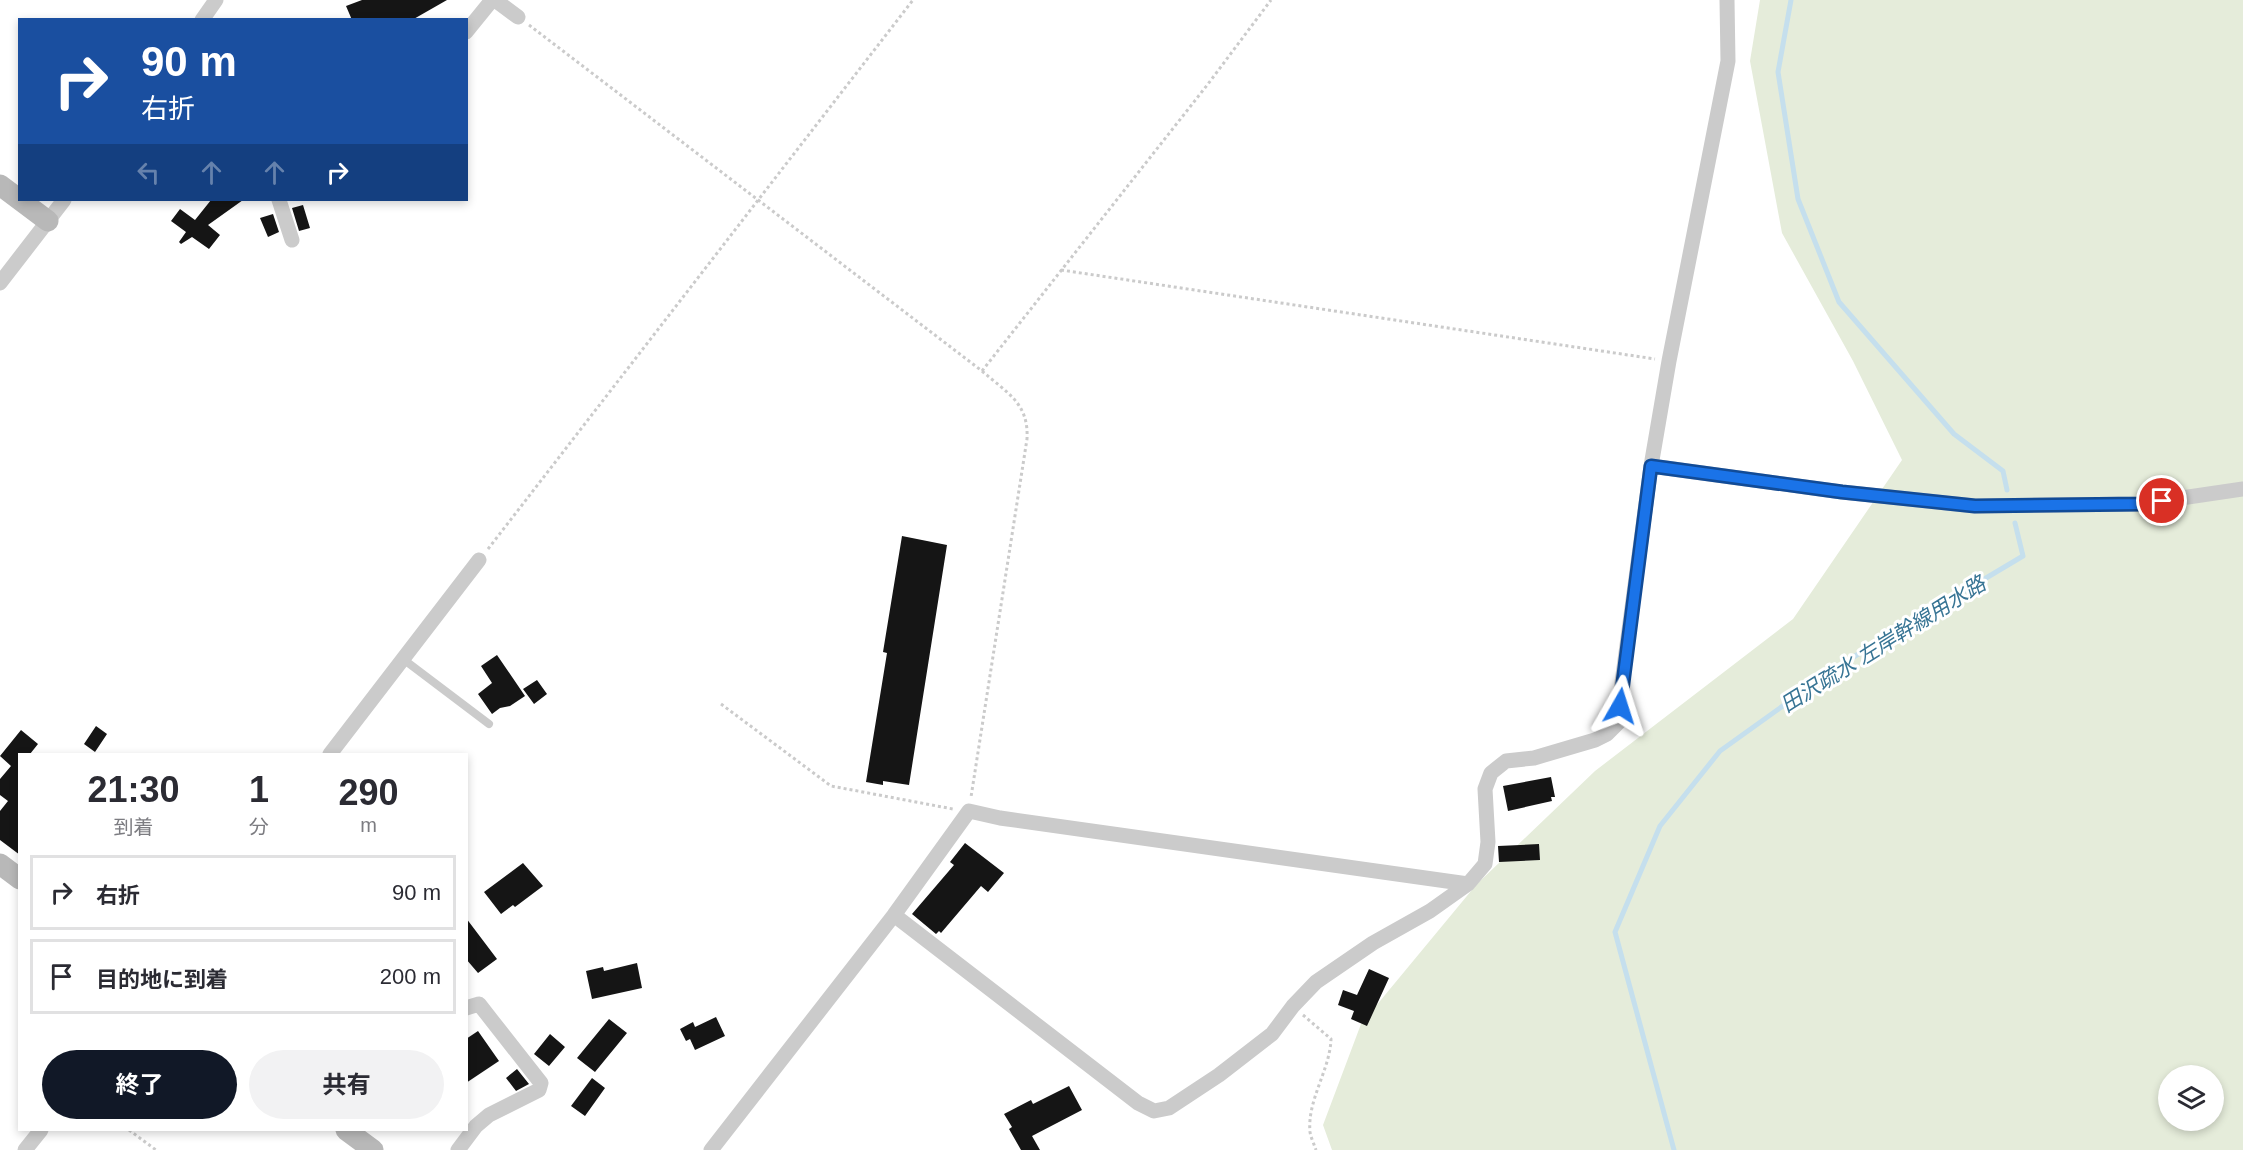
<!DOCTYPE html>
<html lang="ja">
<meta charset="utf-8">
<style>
:root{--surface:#fff;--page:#f2f2f3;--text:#2b2b33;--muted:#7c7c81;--line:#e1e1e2;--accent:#111827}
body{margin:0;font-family:Helvetica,"Noto Sans JP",sans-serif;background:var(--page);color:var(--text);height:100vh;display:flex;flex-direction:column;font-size:22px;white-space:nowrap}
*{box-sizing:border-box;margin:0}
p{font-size:20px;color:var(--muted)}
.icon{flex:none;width:33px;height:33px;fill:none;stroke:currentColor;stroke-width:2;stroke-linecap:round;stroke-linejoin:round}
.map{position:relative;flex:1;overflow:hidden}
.sheet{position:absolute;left:18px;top:753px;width:450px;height:378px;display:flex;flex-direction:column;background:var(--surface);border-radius:0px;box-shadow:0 3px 9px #0003}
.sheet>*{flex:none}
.top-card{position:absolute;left:18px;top:18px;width:450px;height:183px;border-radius:0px;box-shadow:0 3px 9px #0003;background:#1a4fa0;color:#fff;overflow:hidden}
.fabs{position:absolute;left:2158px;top:1065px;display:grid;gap:12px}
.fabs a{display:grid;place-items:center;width:66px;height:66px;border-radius:50%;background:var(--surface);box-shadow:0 3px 9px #0003;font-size:30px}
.pin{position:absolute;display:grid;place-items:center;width:51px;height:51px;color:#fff;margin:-26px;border:3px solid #fff;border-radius:50%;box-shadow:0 2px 6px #0007}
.me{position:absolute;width:66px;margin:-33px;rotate:6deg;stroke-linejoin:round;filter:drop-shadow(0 0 4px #0008)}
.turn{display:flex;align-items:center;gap:21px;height:126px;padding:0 24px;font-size:27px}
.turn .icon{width:78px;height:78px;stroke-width:2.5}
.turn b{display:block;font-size:42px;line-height:51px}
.lanes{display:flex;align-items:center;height:57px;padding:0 24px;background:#0003;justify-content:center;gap:30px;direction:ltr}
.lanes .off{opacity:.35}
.eta{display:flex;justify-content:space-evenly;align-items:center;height:102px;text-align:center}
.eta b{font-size:36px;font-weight:700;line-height:42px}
.primary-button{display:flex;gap:12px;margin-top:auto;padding:12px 24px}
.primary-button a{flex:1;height:69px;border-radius:36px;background:var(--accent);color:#fff;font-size:24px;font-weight:700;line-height:69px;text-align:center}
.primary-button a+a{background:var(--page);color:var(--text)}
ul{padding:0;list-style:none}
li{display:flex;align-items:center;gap:18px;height:75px;margin:0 12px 9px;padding:0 12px;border:3px solid var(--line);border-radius:0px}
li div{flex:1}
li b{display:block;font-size:22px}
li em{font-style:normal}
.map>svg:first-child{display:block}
</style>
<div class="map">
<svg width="2243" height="1150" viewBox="0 0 2243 1150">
<rect width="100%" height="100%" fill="#fff"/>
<path fill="#e5ecda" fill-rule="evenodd" d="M1760,0H2243V1150H1332L1323,1125L1361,1024L1476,885L1595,771L1793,619L1902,460L1853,361L1782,233L1750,61ZM2169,1076H2214V1120H2169Z"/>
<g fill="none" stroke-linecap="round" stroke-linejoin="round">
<path stroke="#c5dfed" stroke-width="5" d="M1791,0L1778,72L1798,199L1839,302L1954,434L2003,471L2007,490
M1674,1150L1615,932L1660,826L1720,751L1840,665L2023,556L2015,523"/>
</g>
<path fill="#151515" d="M362,0H447L412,20H352L346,6Z
M211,200H243L208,225L220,235L209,249L192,237L181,244L179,242L186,232L171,221L180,209L195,220Z
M303,205L310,228L299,231L292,208Z
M273,214L279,232L268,237L260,218Z
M902,536L947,545L909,785L883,781V785L866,782L887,653L883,652Z
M497,655L525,696L510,706L500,708L492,714L478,694L492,683L481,666Z
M537,680L547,694L534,704L523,689Z
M96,726L107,734L95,752L84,744Z
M21,730L38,744L30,754H20V855L0,840V811L8,801L0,795V779L11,766L0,756Z
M1551,777L1555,797H1551L1552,801L1508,811L1503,786Z
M965,843L1004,873L988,892L981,886L941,933L939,931L936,934L912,914L954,865L950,862Z
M1539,844L1540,860L1499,862L1498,846Z
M523,863L543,886L515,907L513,905L501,914L484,892Z
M466,918L497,959L478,973L466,959Z
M637,963L642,988L592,999L586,971L603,967L604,971Z
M1369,969L1389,978L1367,1026L1351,1019L1354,1011L1338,1005L1343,990L1357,995Z
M716,1017L725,1036L695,1050L690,1039L686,1041L680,1029L693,1022L695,1027Z
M609,1019L627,1033L595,1072L577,1058Z
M478,1031L499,1061L466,1083V1039Z
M550,1034L565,1047L549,1066L534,1054Z
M517,1069L529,1084L516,1091L506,1078Z
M592,1078L605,1088L585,1116L571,1106Z
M1069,1086L1082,1110L1032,1136L1040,1150H1021L1009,1129L1012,1127L1004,1114L1031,1100L1033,1104Z"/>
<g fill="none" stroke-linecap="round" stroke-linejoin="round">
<path stroke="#cbcbcb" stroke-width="3" stroke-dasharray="3 3" stroke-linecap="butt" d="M529,25L982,371C1007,393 1029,403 1027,439L971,797
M1061,270L1655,359
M982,371L1208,84L1271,0
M488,549L913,0
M721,704L831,786L953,809
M1303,1015L1331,1039C1330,1070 1307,1100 1310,1132C1311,1138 1314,1144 1316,1150
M129,1130L156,1150"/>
<path stroke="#cbcbcb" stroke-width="8" d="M403,659L489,724"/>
<path stroke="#cbcbcb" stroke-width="15" d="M495,0L518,17
M202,20L216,0
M466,32L492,0
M279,200L292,240
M0,283L64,200
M1651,466L1842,492L1975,506L2141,504L2243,489
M330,754L479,560
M894,915L1138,1103L1154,1111L1169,1108L1219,1075L1272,1034L1293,1006L1316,982L1373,943L1430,911L1468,884L1485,864L1488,842L1485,789L1491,773L1506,761L1534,758L1595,740L1607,734L1619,722L1621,690L1651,466L1669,361L1728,61L1727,0
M25,1150L41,1130
M458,1150L476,1126L489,1115L539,1090L541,1083L479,1004L466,1008
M711,1150L894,915L969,811L1000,818L1468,884"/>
<path stroke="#b8b8b8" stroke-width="21" d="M0,185L48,221
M0,864L20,879
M346,1130L373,1150"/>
</g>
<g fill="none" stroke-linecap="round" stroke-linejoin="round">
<defs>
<path id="route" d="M1620,706L1651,466L1842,492L1975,506L2141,504L2162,501"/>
</defs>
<use href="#route" stroke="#114b97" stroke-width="15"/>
<use href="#route" stroke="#1a73e8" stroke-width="10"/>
</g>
<g text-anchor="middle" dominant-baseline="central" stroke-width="6" stroke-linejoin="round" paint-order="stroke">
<g font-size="21" font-style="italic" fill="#377494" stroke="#fff">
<text transform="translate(1883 644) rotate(-32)">田沢疏水 左岸幹線用水路</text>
</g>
</g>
</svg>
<div class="fabs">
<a><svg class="icon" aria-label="layers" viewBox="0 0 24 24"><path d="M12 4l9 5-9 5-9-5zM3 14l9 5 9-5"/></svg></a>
</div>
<div class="pin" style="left:2162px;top:501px;background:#d93025"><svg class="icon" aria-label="arrive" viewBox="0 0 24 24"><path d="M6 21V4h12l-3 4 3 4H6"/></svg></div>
<svg class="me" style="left:1620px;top:706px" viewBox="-20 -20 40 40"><path d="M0-17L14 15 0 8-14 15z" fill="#1a73e8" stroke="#fff" stroke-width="4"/></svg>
<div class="top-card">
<div class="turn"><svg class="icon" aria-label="right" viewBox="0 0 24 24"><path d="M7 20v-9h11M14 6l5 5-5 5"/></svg><div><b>90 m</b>右折</div></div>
<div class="lanes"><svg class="icon off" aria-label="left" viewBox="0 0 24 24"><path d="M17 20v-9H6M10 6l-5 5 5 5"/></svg><svg class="icon off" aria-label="ahead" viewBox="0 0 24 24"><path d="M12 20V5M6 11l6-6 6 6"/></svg><svg class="icon off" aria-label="ahead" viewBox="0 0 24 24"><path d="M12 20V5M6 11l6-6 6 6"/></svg><svg class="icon" aria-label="right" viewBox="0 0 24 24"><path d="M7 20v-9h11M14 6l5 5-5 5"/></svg></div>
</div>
<section class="sheet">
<div class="eta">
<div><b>21:30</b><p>到着</p></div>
<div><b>1</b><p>分</p></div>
<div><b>290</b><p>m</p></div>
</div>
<ul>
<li><svg class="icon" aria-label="right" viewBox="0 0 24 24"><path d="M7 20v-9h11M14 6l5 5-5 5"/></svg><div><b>右折</b></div><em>90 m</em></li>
<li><svg class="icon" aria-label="arrive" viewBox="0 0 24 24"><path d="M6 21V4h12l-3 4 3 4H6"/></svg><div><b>目的地に到着</b></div><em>200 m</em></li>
</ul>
<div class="primary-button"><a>終了</a><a>共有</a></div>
</section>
</div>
